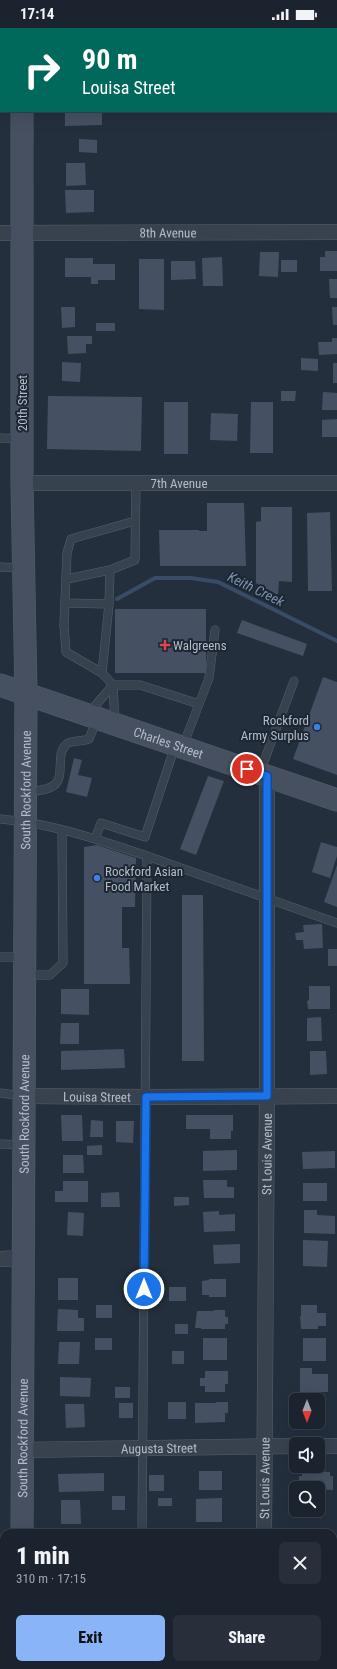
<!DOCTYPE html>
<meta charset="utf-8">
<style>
:root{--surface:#1b232e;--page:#282f3a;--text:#f1f3f6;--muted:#a0a4aa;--line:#39404a;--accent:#8ab4f8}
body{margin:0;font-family:"Roboto Condensed",sans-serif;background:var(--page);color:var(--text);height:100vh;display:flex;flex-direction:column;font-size:15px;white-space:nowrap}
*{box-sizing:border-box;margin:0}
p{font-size:13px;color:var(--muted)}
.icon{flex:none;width:22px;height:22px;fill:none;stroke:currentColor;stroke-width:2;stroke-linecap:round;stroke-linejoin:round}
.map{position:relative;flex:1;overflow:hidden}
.drawer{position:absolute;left:0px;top:1501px;width:337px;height:140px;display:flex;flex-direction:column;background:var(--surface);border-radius:12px 12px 0 0;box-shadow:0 4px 16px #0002,0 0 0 1px var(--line)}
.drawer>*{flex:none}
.banner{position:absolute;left:0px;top:0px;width:337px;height:84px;box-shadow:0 4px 16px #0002,0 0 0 1px var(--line);background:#00695c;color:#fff;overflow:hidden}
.needle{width:26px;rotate:180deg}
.buttons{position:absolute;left:289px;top:1365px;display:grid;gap:8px}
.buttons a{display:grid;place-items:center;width:36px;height:36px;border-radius:6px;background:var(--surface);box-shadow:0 4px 16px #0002,0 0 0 1px var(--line);font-size:20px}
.pin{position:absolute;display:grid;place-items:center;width:34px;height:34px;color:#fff;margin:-17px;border:2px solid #fff;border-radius:50%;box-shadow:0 1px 4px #0007}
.me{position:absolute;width:44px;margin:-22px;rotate:0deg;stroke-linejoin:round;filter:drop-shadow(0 0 3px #0008)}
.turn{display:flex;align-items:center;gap:14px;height:84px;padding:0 16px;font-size:18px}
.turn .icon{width:52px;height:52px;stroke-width:2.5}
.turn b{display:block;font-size:28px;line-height:34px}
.round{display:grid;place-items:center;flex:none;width:42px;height:42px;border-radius:6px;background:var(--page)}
.overview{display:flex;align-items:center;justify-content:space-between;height:68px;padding:0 16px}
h1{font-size:24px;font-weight:800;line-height:30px}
.primary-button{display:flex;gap:8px;margin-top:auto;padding:8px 16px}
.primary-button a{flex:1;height:46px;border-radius:6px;background:var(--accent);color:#111;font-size:16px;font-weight:800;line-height:46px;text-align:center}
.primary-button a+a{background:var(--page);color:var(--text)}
.status{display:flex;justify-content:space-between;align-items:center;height:28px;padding:0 20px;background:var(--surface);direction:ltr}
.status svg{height:11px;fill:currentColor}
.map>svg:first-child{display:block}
</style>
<div class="status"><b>17:14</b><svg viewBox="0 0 49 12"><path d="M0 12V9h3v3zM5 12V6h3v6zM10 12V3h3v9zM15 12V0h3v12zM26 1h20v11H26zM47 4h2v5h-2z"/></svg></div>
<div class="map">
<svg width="337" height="1641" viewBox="0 0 337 1641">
<rect width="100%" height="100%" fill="#242f3e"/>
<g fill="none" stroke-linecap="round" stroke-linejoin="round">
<path stroke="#394c67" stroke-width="4" d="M117,571L155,550H191L218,554L337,613"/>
</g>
<path fill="#455162" d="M65,83H102V97L65,98Z
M79,111L97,112V125L79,124Z
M66,135H85L86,157L66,158Z
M65,162H94V184L66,185Z
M325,223H337V243H320V229H325Z
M260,224H279L278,249L259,248Z
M222,229L223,258H203L202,230Z
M65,230H93V236H115V252H98V256H91V249H65Z
M139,231H164V282L139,281Z
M281,232H297V244H281Z
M171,233H195L196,251L171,252Z
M329,251H337V270H330Z
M61,279H75V299L62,300Z
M332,279H337V297H333Z
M96,295H115V303H96Z
M67,308H92V316H86V325L68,326Z
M332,310H337V326L319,327L318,314H332Z
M301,330L318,331V343L301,342Z
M62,334L81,335L80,354L62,353Z
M333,335H337V355H333Z
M281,363H296L295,373H281Z
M323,364L337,365V382H322Z
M48,368L142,369L141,423L47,421Z
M164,374H188V426H164Z
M251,374H273V425H250Z
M211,385L238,386L237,413L210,412Z
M337,391V409H322V392Z
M207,475H244L246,538H160L159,502H199V503H207Z
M261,479H292V554L279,553L278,567L256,555V494L261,493Z
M330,484L332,563H308L307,485Z
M115,581H206V645H115Z
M242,592L307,616L303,628L237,605Z
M323,649L337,654V747L293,731Z
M74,730L82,732L78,747L92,750L87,769L66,764Z
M208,748L224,753L196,827L180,821Z
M321,814L337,819V828L330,850L312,844Z
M97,817L136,830L135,879H122V920H129L130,956H84V819Z
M337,837V879L324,874Z
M182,867H203L204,1033H182Z
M322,896L323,920L304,921L303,912H296L295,905L304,904L303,897Z
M328,921H337V938H328Z
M309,958H330V981H308L307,973L309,972Z
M61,961H89V987L61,986Z
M321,989L322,1013H307V990Z
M61,995H79V1016H60Z
M124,1021L125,1040L61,1042V1023Z
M310,1023H326L327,1046L310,1047Z
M61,1087H82L83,1113H62Z
M186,1087H233V1103H231V1111H210V1101H186Z
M91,1092L103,1093V1109H90Z
M116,1093H134L133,1115L116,1114Z
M102,1117V1127H87V1118Z
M237,1122V1142L203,1143V1123Z
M335,1123V1140L303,1141L302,1124Z
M63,1127H83L84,1145H63Z
M203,1152H227V1159H234V1170H204Z
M63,1153H88V1174H55V1163H63Z
M303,1155H327V1173H303Z
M119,1164L120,1179H101V1165Z
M174,1169H189V1177L174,1178Z
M304,1182H317V1187L335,1188V1206L304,1205Z
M219,1183V1187L235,1186V1203L204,1204L203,1184Z
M68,1184L84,1185L83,1208L67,1207Z
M303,1212L328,1213L327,1239L303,1238Z
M240,1216V1235L214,1236L213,1217Z
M58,1250H78V1272H58Z
M209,1251H226V1269H209V1267H202V1253L209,1252Z
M169,1259H186V1273H169Z
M96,1277H112V1290H96Z
M301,1277H317V1285H326V1298H318V1301H301L300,1288H301Z
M58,1281L78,1282V1290H84V1303H57Z
M214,1282H225V1289H228V1296H225V1301H201V1300H195L197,1283H214Z
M175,1296H188V1306H175Z
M95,1310H112V1322H95Z
M203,1310H227V1332H203Z
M303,1310H326V1333H303Z
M59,1314H80L79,1336H58Z
M172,1323H184V1336H172Z
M300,1340H312V1346H328V1364H300Z
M205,1343H228V1356H225V1364H205V1358H200V1350H205Z
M60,1349L91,1350L90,1369L60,1368Z
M115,1359H130V1370H115Z
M318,1372H325V1382H320V1394H318Z
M168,1374H186V1391H168Z
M216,1374H228V1385H225V1394L195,1395V1375H216Z
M119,1375H133V1390H119Z
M65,1376H84L85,1399L66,1400Z
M199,1443H222V1462H199Z
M302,1443L330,1444V1448H333V1462L302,1460V1456H299V1448H302Z
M104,1445V1463L59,1464L58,1446Z
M149,1447H164V1463H149Z
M112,1468H125V1482H112Z
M158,1470H172V1478H158Z
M222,1470V1494H196V1471Z
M61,1472H80L81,1496H61Z
M318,1474H322V1490H302V1482H318Z
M190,1502H218V1505H190Z
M300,1502H320V1505H300Z
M57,1637H89V1641H57Z
M108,1637H121V1641H108Z
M193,1637H222V1641H193Z"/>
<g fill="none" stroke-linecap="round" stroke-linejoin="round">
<defs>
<path id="lane" d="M0,410L21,411
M135,493L71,511L67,525L64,597L66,624L102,645L109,576L110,542L135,532L136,455
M0,539L23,540
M67,551L110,542
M65,575L109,576
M102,645L113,657L115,695
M88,686L113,657H140L199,676
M183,718L209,650L215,602
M260,744L294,653
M26,764C34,763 44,763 51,759C68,752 53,724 68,715C72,713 84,713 89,711L97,691
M0,791C51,795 99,812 147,828
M95,811L101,795L145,809L175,718
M0,929H24
M25,947H50L63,935L62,802
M0,1065L22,1068
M0,1116L24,1117
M142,1505L147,828L337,895
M141,1641V1637"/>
<g id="street">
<path id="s1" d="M0,205L337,204"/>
<path id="s2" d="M22,455H337"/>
<path id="s3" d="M25,1068L146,1069L337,1068"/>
<path d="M0,1231L23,1230"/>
<path d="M318,1418H337"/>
<path id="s4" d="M22,1422L296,1418"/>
<path id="s5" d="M264,1505L267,1068V748"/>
<path d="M264,1641V1637"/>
</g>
<g id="secondary">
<path d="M22,1V0"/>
<path id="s6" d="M0,657L337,772"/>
<path id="s7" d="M22,1505L26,666L22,455V83"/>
<path d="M20,1641V1637"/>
</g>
</defs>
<use href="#lane" stroke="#565f6c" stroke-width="9"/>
<use href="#street" stroke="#565f6c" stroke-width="16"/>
<use href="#secondary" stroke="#565f6c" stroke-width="23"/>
<use href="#lane" stroke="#38414e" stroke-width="8"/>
<use href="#street" stroke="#38414e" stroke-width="15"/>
<use href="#secondary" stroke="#465061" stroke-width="22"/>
</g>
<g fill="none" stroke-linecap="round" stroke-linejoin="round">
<defs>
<path id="route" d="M144,1261L146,1069L267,1068V748L247,741"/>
</defs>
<use href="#route" stroke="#114b97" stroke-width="10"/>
<use href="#route" stroke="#1a73e8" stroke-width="7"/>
</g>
<path fill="#e0444e" stroke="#1d2633" stroke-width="1.5" d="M163 611h4v4h4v4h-4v4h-4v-4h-4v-4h4z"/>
<g fill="#3f7fe0" stroke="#1d2633" stroke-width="1.5">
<circle cx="317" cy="699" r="4"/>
<circle cx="97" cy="850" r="4"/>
</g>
<g text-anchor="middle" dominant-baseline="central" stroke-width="4" stroke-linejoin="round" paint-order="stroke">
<g font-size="13" fill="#b4bcc9" stroke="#1d2633">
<text stroke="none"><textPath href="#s1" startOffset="168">8th Avenue</textPath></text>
<text transform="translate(22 375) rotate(-90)">20th Street</text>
<text stroke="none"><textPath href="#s2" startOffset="157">7th Avenue</textPath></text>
<text stroke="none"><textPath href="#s6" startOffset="178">Charles Street</textPath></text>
<text stroke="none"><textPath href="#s7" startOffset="743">South Rockford Avenue</textPath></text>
<text stroke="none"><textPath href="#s3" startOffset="72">Louisa Street</textPath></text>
<text stroke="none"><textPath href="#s7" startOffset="419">South Rockford Avenue</textPath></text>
<text stroke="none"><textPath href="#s5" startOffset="379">St Louis Avenue</textPath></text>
<text stroke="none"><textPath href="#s7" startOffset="95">South Rockford Avenue</textPath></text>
<text stroke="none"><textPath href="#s4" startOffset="137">Augusta Street</textPath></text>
<text stroke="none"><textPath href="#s5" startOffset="55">St Louis Avenue</textPath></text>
</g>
<g font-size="13" fill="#b4bcc9" stroke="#1d2633" text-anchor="start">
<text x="173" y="617">Walgreens</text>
<text x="309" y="692" text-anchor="end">Rockford<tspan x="309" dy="15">Army Surplus</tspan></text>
<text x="105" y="843">Rockford Asian<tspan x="105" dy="15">Food Market</tspan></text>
</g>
<g font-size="14" font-style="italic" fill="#7c92b1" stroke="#1d2633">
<text transform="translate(256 561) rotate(26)">Keith Creek</text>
</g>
</g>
</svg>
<div class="buttons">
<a><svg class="needle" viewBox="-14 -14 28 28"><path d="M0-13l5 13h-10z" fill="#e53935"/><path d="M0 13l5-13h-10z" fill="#a0a4aa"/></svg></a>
<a><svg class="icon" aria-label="sound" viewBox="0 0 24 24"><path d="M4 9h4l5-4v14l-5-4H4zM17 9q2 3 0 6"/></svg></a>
<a><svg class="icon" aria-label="search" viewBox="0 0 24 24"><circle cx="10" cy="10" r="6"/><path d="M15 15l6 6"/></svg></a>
</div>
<div class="pin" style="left:247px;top:741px;background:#d93025"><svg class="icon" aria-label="arrive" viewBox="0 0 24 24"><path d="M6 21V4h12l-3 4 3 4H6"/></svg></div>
<svg class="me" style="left:144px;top:1261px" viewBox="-20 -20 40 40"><circle r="17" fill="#1a73e8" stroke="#fff" stroke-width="3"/><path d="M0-11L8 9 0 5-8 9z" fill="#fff"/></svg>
<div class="banner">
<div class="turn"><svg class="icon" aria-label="right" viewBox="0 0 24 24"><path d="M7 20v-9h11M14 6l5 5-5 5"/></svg><div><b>90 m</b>Louisa Street</div></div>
</div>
<section class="drawer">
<div class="overview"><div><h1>1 min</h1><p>310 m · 17:15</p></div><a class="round"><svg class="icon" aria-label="close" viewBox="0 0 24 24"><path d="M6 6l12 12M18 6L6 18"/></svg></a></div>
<div class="primary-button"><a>Exit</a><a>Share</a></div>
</section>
</div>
